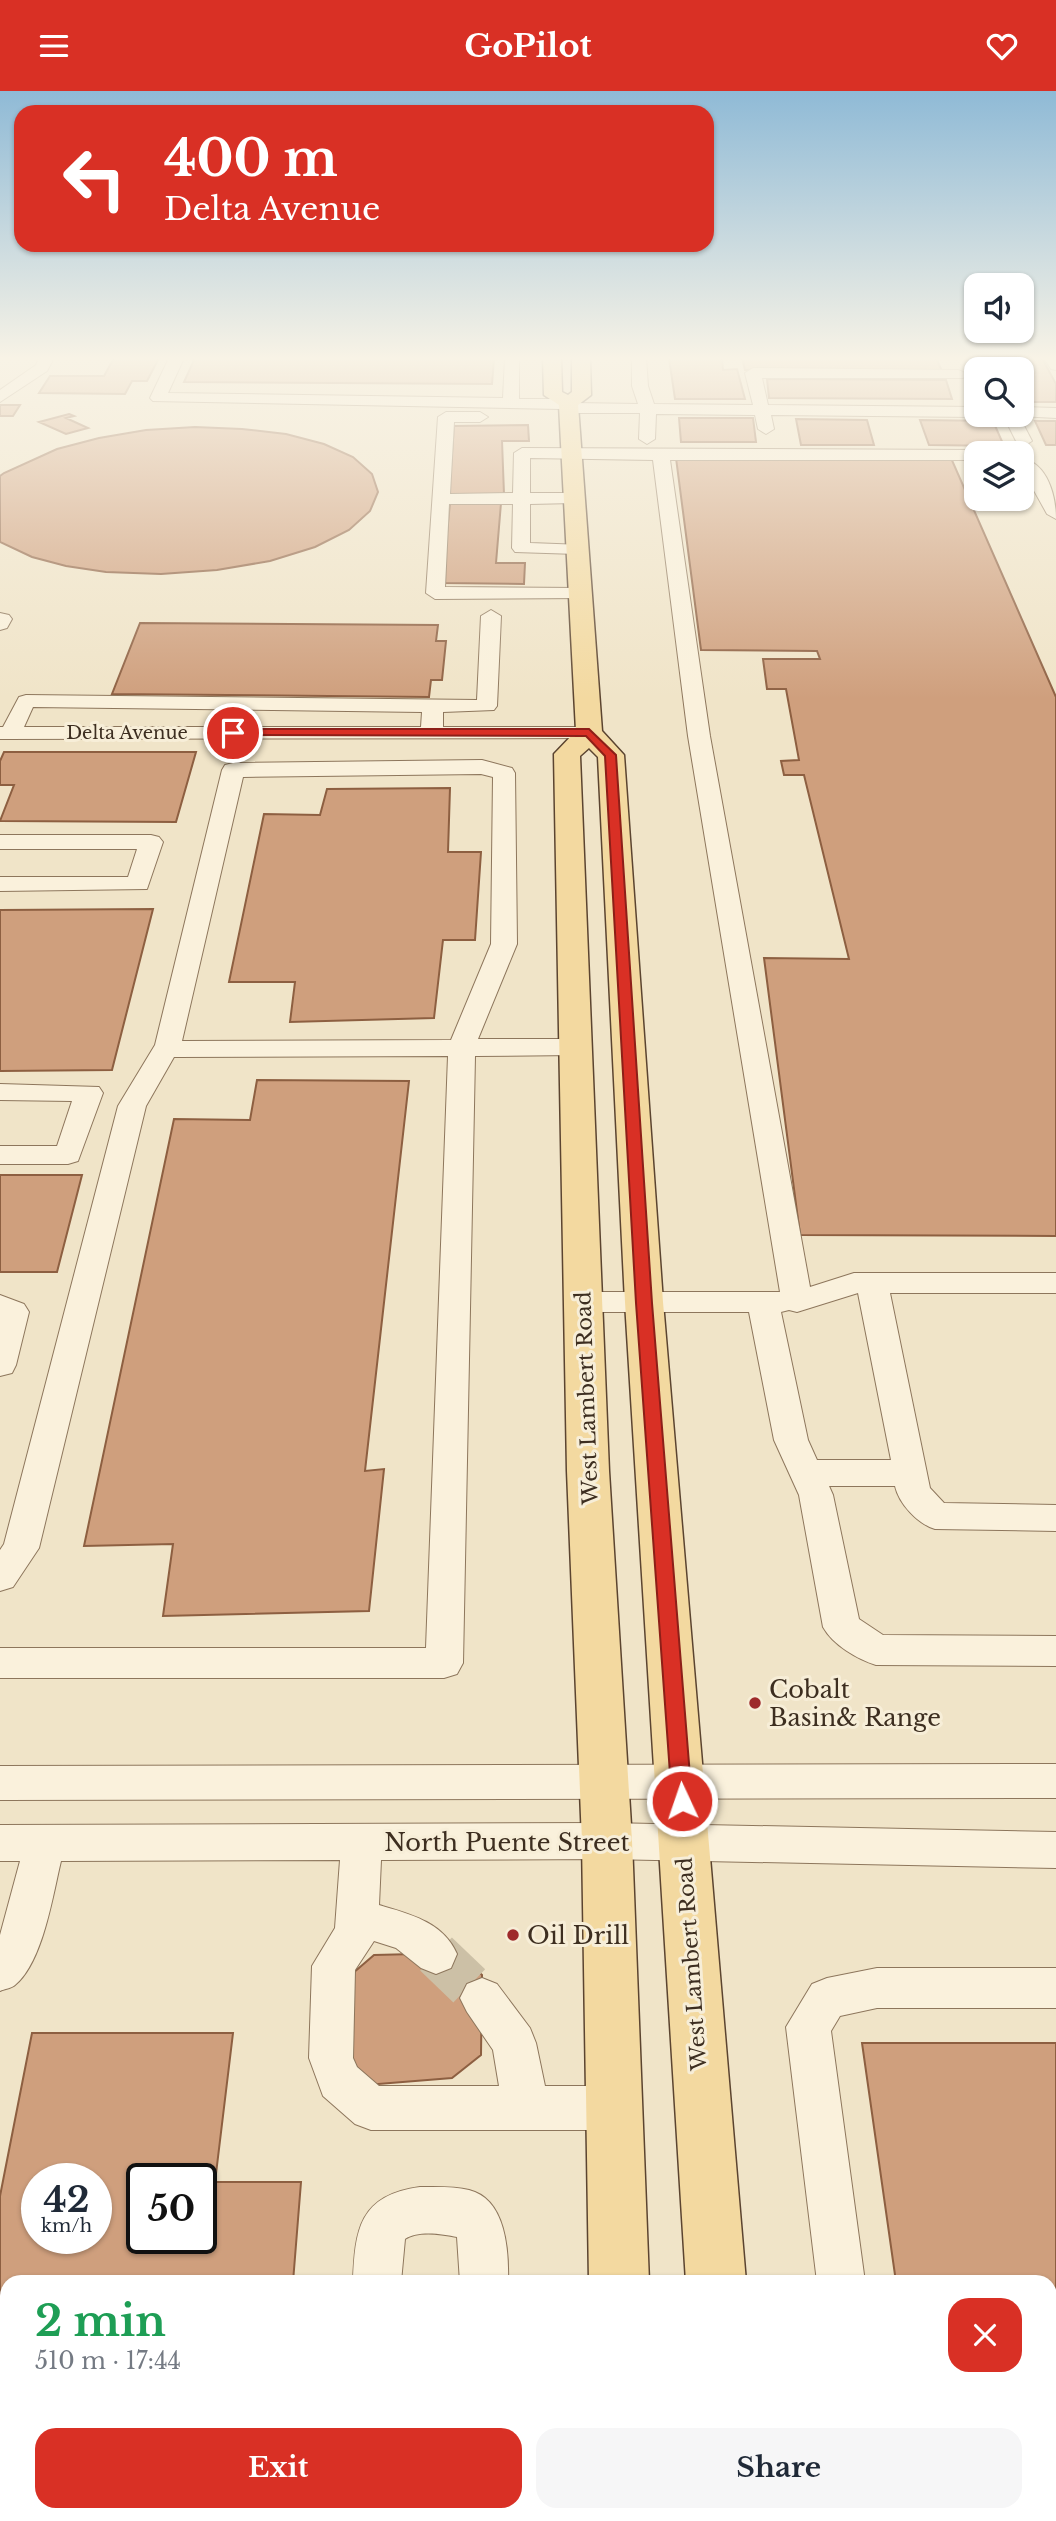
<!DOCTYPE html>
<meta charset="utf-8">
<style>
:root{--surface:#fff;--page:#f6f6f7;--text:#1f2937;--muted:#747a83;--accent:#d93025}
body{margin:0;font-family:"Libre Baskerville",serif;background:var(--page);color:var(--text);height:100vh;display:flex;flex-direction:column;font-size:26px;white-space:nowrap}
*{box-sizing:border-box;margin:0}
p{font-size:23px;color:var(--muted)}
.icon{flex:none;width:38px;height:38px;fill:none;stroke:currentColor;stroke-width:2;stroke-linecap:round;stroke-linejoin:round}
.map{position:relative;flex:1;overflow:hidden}
.sheet{position:absolute;left:0px;top:2184px;width:1057px;height:247px;display:flex;flex-direction:column;background:var(--surface);border-radius:21px 21px 0 0;box-shadow:0 2px 5px #0004}
.sheet>*{flex:none}
.banner{position:absolute;left:14px;top:14px;width:700px;height:147px;border-radius:21px;box-shadow:0 2px 5px #0004;background:#d93025;color:#fff;overflow:hidden}
.buttons{position:absolute;left:964px;top:182px;display:grid;gap:14px}
.buttons a{display:grid;place-items:center;width:70px;height:70px;border-radius:14px;background:var(--surface);box-shadow:0 2px 5px #0004;font-size:35px}
.speed{position:absolute;left:21px;top:2072px;display:flex;gap:14px;font-size:35px;font-weight:700;text-align:center}
.speed>*{display:grid;place-content:center;width:91px;height:91px;border-radius:50%;background:var(--surface);box-shadow:0 2px 5px #0004;line-height:1}
.speed small{font-size:18px;font-weight:400}
.speed .limit{border:4px solid #111;border-radius:10px;background:#fff;color:#111}
.pin{position:absolute;display:grid;place-items:center;width:60px;height:60px;color:#fff;margin:-30px;border:4px solid #fff;border-radius:50%;box-shadow:0 2px 7px #0007}
.me{position:absolute;width:77px;margin:-38px;rotate:357deg;stroke-linejoin:round;filter:drop-shadow(0 0 5px #0008)}
.turn{display:flex;align-items:center;gap:24px;height:147px;padding:0 35px;font-size:32px}
.turn .icon{width:91px;height:91px;stroke-width:2.5}
.turn b{display:block;font-size:49px;line-height:60px}
.round{display:grid;place-items:center;flex:none;width:74px;height:74px;border-radius:21px;background:var(--page)}
.summary{display:flex;align-items:center;justify-content:space-between;height:119px;padding:0 35px}
h1{font-size:42px;font-weight:700;line-height:52px;color:#1e9e55}
.cta{display:flex;gap:14px;margin-top:auto;padding:14px 35px}
.cta a{flex:1;height:80px;border-radius:21px;background:var(--accent);color:#fff;font-size:28px;font-weight:700;line-height:80px;text-align:center}
.cta a+a{background:var(--page);color:var(--text)}
header{display:flex;justify-content:space-between;align-items:center;height:91px;padding:0 35px;background:var(--accent);color:#fff;font-size:32px;font-weight:700}
.map>svg:first-child{display:block}
</style>
<header><svg class="icon" aria-label="menu" viewBox="0 0 24 24"><path d="M4 6h16M4 12h16M4 18h16"/></svg>GoPilot<svg class="icon" aria-label="heart" viewBox="0 0 24 24"><path d="M12 20l-8-8c-3-5 5-10 8-4 3-6 11-1 8 4z"/></svg></header>
<div class="map">
<svg width="1056" height="2430" viewBox="0 0 1056 2430">
<rect width="100%" height="100%" fill="#f0e4c8"/>
<path fill="#cf9f7d" stroke="#8d5f41" stroke-width="2" fill-rule="evenodd" d="M114,267H159L147,290H132L125,303L39,302L50,285H104Z
M195,267H494L492,293L184,291Z
M669,267H722L723,279L737,278L745,308H675Z
M742,267H936L942,280L745,279Z
M981,267H1042L1056,293V311H1022V278H985Z
M767,288L946,289L952,308L769,307Z
M0,314H20L13,325H0Z
M69,323L74,325L66,327L88,337L66,343L39,331Z
M679,327H753L756,351H681Z
M796,328L867,329L874,354H801Z
M920,329L993,330L1004,355L929,354Z
M1035,330H1056V354H1046Z
M528,334L529,350H502L504,403H449L454,335Z
M195,336L242,338L286,343L324,353L353,366L372,383L378,401L370,420L349,439L315,456L270,470L217,479L161,483L106,481L66,475L32,466L0,451V385L4,382L57,358L99,347L146,339Z
M676,367H951L1056,606V1145L800,1144L764,867L849,868L804,684H784L781,670L799,669L786,598H767L763,568H820L817,560L701,559Z
M450,412H501L496,472H525L524,493L442,492Z
M140,532L438,534L436,550H446L442,589H431L429,606L112,603Z
M4,661H196L176,731L0,730L14,694H0V670Z
M450,697L448,761H481L475,849H443L434,927L290,931L295,891H229L264,723L320,724L327,698Z
M153,818L112,979L0,980V819Z
M257,989L409,990L365,1380L384,1378L369,1520L163,1525L173,1453L84,1455L174,1028L250,1029Z
M0,1084H82L57,1181H0Z
M457,1862L482,1884L481,1964L452,1987L366,1994L342,1968L345,1889L374,1864Z
M32,1942H233L215,2091H301L293,2191H7V2424H176L175,2430H0V2105ZM37,2088H96V2147H37ZM142,2088H201V2147H142Z
M862,1952H1056V2212H1050V2191H896Z"/>
<g fill="none" stroke-linecap="round" stroke-linejoin="round">
<path stroke="#ccc0a6" stroke-width="46" stroke-dasharray="46 24" stroke-linecap="butt" d="M436,1863L482,1907"/>
<defs>
<path id="minor" d="M39,267H54L47,280L0,311V299L36,274Z
M169,267H184L168,302L503,307L505,267H519V308H568L575,312L638,313L632,295V267H646L648,295L654,313L753,314L745,282L753,277L958,279L963,281L966,284L963,287H762L768,314L976,316V324H982L976,326L771,324L774,338L766,343L758,338L755,324L656,323L655,348L647,353L639,348L640,322H568L561,318L153,310L150,307Z
M1044,267H1056V279L1051,278Z
M1022,316L1056,317V327L1019,325L1032,350L1024,355L1016,350L1003,324H1022Z
M446,321H480L488,326L480,331H454L450,403L513,402L514,362L522,357L976,359L983,362H976V369H670L710,645L810,1196L854,1182H1056V1202H890L930,1397L944,1412L1056,1414V1440L935,1438C918,1433 899,1413 895,1395H829L833,1404L859,1528L883,1544L1056,1545V1575L876,1574C857,1568 833,1554 823,1536L799,1404L774,1349L749,1221H583L572,1218L567,1211L572,1204L583,1201H780L688,645L653,369L530,367V402H574L583,407L574,412L530,413V452L583,454L586,458L577,463L515,461L512,457L513,413H449L445,496L580,497L589,503L587,507L435,508L426,502L438,326ZM858,1202L891,1369H817L808,1349L781,1221L789,1219L797,1221Z
M1022,367C1048,373 1056,405 1056,428L1047,423L1022,378Z
M491,519L501,525L497,615L494,619L443,621V636H589L597,637L600,642L597,647L0,648V636H3L19,606L26,604L477,609L481,525ZM33,616L422,621L421,636H24Z
M0,522L9,524L12,528L7,537L0,539Z
M482,669L512,677L515,682L517,853L478,948H576L586,950L589,956L586,962L576,964L475,965L463,1572L457,1583L444,1587H0V1557H426L448,965L174,966L146,1015L39,1457L13,1496L0,1500V1459L4,1453L118,1015L155,954L222,679L225,674L233,672ZM481,683L493,686L491,853L451,949L182,950L243,686Z
M0,744H151L159,746L163,751L147,798L0,800V786H128L137,758H0Z
M0,993L99,996L103,1002L78,1070L68,1073H0V1055H57L72,1010L0,1009Z
M0,1204L24,1213L29,1221L16,1274L12,1282L0,1285Z
M1056,1673V1707L0,1709V1675Z
M607,1732L1056,1741V1777L607,1768L381,1769L379,1814C410,1823 443,1831 457,1863L451,1877L436,1883L421,1877L396,1857L374,1850L355,1879L353,1967L357,1976L379,1995H499L493,1959L467,1921L460,1907L467,1893L482,1887L497,1893L530,1937L536,1952L545,1995H614L630,2001L637,2017L630,2033L614,2039H371L355,2033L323,2005L309,1967L312,1875L335,1837L340,1769L61,1770C53,1803 43,1871 15,1894C12,1897 4,1898 0,1900V1844L20,1770H0V1734Z
M877,1877H1056V1917H877L840,1925L831,1940L865,2191H817L786,1936L812,1893L827,1887Z
M420,2096C435,2096 454,2095 469,2099C506,2108 509,2160 508,2191H460L457,2146C443,2143 418,2139 405,2148L401,2191H353C355,2139 359,2104 420,2096Z
M1050,2236H1056V2286H1050Z
M1050,2395H1056V2430H1027L1025,2424H1050Z
M331,2424H383L382,2430H330Z
M445,2424H497V2430H445Z
M900,2424H953L951,2430H898Z"/>
<path id="major" d="M543,267H561L562,301L568,304L572,301V267H590L591,304L578,314L602,640L624,664L663,1211L746,2191H686L625,1211L598,666L589,657L580,665L609,1380L632,1750L649,2191H589L582,1750L567,1380L554,663L576,640L559,314L544,304Z
M594,2424H658V2430H594Z
M698,2424H762V2430H698Z"/>
</defs>
<use href="#minor" stroke="#8d765c" stroke-width="2"/>
<use href="#major" stroke="#5b4430" stroke-width="3"/>
<use href="#minor" fill="#faf1dc" fill-rule="evenodd"/>
<use href="#major" fill="#f3d9a0" fill-rule="evenodd"/>
</g>
<linearGradient id="sky" x2="0" y2="1"><stop stop-color="#8fbad6"/><stop offset="0.44" stop-color="#f8f3e6"/><stop offset="1" stop-color="#f8f3e6" stop-opacity="0"/></linearGradient>
<rect width="1056" height="608" fill="url(#sky)"/>
<path fill="#d93025" stroke="#8d1f18" stroke-width="2" d="M233,638H589L616,664L652,1212L692,1710L689,1717L682,1719L675,1717L672,1710L636,1212L605,665L586,645L230,644V639Z"/>
<g fill="#9e2a2b" stroke="#f7eed8" stroke-width="2.5">
<circle cx="755" cy="1612" r="7"/>
<circle cx="513" cy="1844" r="7"/>
</g>
<g text-anchor="middle" dominant-baseline="central" stroke-width="6" stroke-linejoin="round" paint-order="stroke">
<g font-size="18" fill="#3d2e20" stroke="#f7eed8">
<text x="127" y="642">Delta Avenue</text>
</g>
<g font-size="21" fill="#3d2e20" stroke="#f7eed8">
<text transform="translate(587 1307) rotate(-92)">West Lambert Road</text>
<text transform="translate(692 1873) rotate(-94)">West Lambert Road</text>
</g>
<g font-size="24" fill="#3d2e20" stroke="#f7eed8" text-anchor="start">
<text x="769" y="1598">Cobalt<tspan x="769" dy="28">Basin&amp; Range</tspan></text>
<text x="527" y="1844">Oil Drill</text>
</g>
<g font-size="24" fill="#3d2e20" stroke="#f7eed8">
<text x="507" y="1751">North Puente Street</text>
</g>
</g>
</svg>
<div class="buttons">
<a><svg class="icon" aria-label="sound" viewBox="0 0 24 24"><path d="M4 9h4l5-4v14l-5-4H4zM17 9q2 3 0 6"/></svg></a>
<a><svg class="icon" aria-label="search" viewBox="0 0 24 24"><circle cx="10" cy="10" r="6"/><path d="M15 15l6 6"/></svg></a>
<a><svg class="icon" aria-label="layers" viewBox="0 0 24 24"><path d="M12 4l9 5-9 5-9-5zM3 14l9 5 9-5"/></svg></a>
</div>
<div class="speed"><div>42<small>km/h</small></div><div class="limit">50</div></div>
<div class="pin" style="left:233px;top:642px;background:#d93025"><svg class="icon" aria-label="arrive" viewBox="0 0 24 24"><path d="M6 21V4h12l-3 4 3 4H6"/></svg></div>
<svg class="me" style="left:682px;top:1710px" viewBox="-20 -20 40 40"><circle r="17" fill="#d93025" stroke="#fff" stroke-width="3"/><path d="M0-11L8 9 0 5-8 9z" fill="#fff"/></svg>
<div class="banner">
<div class="turn"><svg class="icon" aria-label="left" viewBox="0 0 24 24"><path d="M17 20v-9H6M10 6l-5 5 5 5"/></svg><div><b>400 m</b>Delta Avenue</div></div>
</div>
<section class="sheet">
<div class="summary"><div><h1>2 min</h1><p>510 m · 17:44</p></div><a class="round" style="background:#d93025;color:#fff"><svg class="icon" aria-label="close" viewBox="0 0 24 24"><path d="M6 6l12 12M18 6L6 18"/></svg></a></div>
<div class="cta"><a>Exit</a><a>Share</a></div>
</section>
</div>
